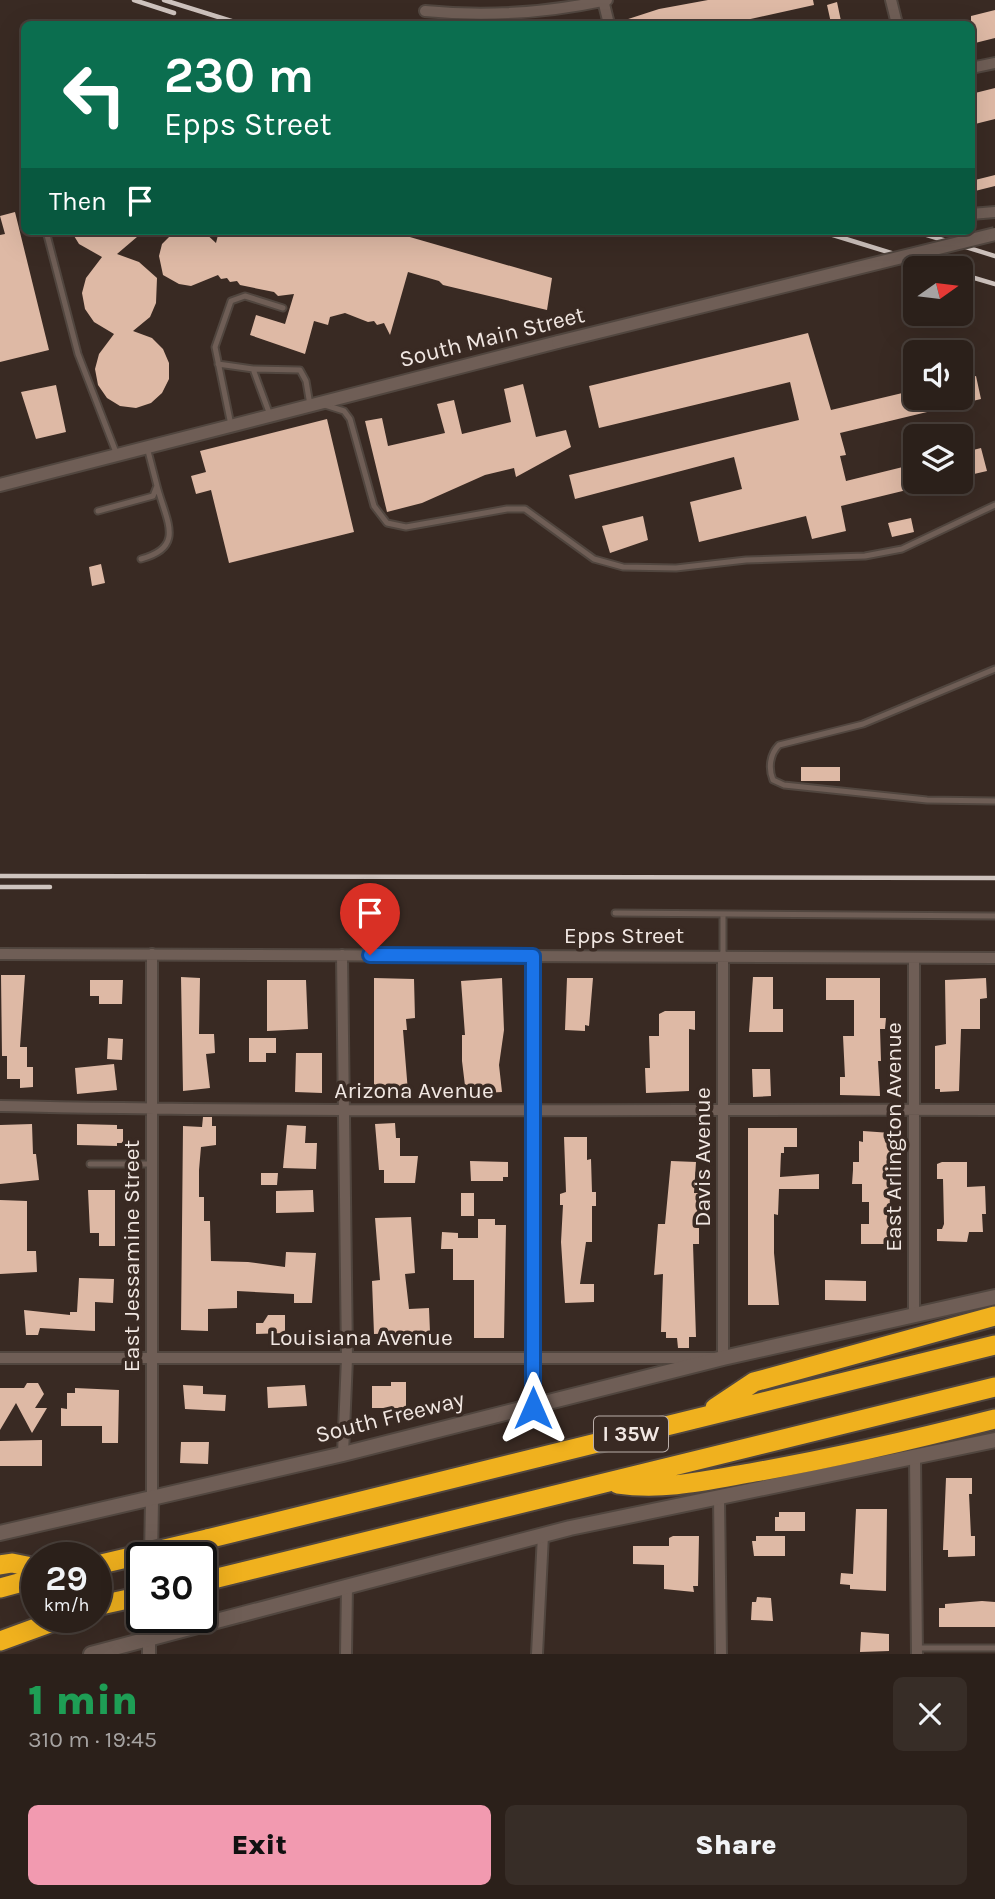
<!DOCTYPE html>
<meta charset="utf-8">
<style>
:root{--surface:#2b201a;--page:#372d27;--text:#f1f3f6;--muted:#a6a3a2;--line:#473e39;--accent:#f29ab0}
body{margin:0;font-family:Karla,sans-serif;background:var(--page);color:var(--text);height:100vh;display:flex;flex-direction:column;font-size:26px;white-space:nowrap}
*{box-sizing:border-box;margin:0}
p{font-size:23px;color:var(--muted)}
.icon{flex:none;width:38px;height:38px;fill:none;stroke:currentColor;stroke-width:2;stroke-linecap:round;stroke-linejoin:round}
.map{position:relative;height:1654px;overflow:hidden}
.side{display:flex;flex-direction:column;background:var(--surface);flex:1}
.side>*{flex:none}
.banner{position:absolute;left:21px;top:21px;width:954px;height:214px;border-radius:10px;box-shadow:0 7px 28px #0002,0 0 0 2px var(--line);background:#0b6e4f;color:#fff;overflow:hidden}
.needle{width:46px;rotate:76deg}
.buttons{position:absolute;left:903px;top:256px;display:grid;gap:14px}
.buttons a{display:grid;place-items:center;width:70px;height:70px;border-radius:10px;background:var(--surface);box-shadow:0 7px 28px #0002,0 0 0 2px var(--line);font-size:35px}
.speed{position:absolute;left:21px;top:1542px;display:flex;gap:14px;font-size:35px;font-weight:700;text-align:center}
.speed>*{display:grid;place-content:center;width:91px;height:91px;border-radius:50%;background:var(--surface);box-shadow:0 7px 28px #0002,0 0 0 2px var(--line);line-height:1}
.speed small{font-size:18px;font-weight:400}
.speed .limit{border:4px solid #111;border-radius:10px;background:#fff;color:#111}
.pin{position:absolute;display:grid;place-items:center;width:60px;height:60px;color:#fff;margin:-72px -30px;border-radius:50% 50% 50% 0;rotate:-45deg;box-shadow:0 0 7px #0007}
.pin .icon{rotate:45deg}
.me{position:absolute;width:77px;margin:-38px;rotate:0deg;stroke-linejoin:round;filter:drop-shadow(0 0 5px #0008)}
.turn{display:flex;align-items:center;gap:24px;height:147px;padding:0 28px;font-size:32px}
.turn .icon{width:91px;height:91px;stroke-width:2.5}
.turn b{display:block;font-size:49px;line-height:60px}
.then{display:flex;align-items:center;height:66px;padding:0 28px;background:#0003;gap:14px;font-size:26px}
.round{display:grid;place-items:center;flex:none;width:74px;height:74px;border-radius:10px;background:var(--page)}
.overview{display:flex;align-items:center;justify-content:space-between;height:119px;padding:0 28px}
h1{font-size:42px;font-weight:800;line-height:52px;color:#1e9e55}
.button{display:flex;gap:14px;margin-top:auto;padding:14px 28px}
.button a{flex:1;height:80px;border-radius:10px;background:var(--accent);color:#111;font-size:28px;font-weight:800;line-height:80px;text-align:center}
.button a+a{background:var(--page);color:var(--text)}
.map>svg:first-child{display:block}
</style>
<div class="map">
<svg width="995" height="1654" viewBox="0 0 995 1654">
<rect width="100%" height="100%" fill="#392a23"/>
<path fill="#deb9a5" d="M708,0H813L814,5L728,24H623L622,21L659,9Z
M837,2L841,21L831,23L827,5Z
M995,10V38L971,44V16Z
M995,88V119L971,125V94Z
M995,175V186L971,192V181Z
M15,212L49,350L0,362V235L5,234L0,216Z
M71,231H144L117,254L139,262L157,278L156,303L150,317L133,331L152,338L163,349L169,363V379L162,393L151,403L136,408L120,406L107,398L98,385L95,369L99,354L114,334L94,322L85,309L82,293L86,278L102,257L79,244Z
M175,231H203L216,243L219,231H389L552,278L547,310L443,285L439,281L408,272L390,335L384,323L377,325L374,321L368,322L345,313L330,317L328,325L314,321L305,354L250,335L256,315L285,324L294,294L278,296L274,292L240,285L237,281L230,282L227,278L221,279L218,275L191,286L179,284L163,275L159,256L162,244Z
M808,333L831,410L915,390V397H961V379L976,376L981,399L840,433L846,455L840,456L846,481L915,464V488L841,506L846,531L812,539L806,516L699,542L690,502L742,489L734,457L575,499L569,475L799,420L790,382L599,428L589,386Z
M523,384L536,437L566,430L571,447L516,477L514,468L485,475L422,503L387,512L365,421L382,418L388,446L445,433L437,404L454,400L462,434L511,422L504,389Z
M56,385L66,432L36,439L21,392Z
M327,419L354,532L229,563L211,490L196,494L191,476L206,472L200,451Z
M981,448L987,471L961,477V453Z
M643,516L648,540L610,553L602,526Z
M911,518L914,532L892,537L888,523Z
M101,564L105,583L92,586L89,567Z
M801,767H840V781H801Z
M1,975H25L20,1047H27V1067H33V1087L20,1088V1079H7V1056H2Z
M181,977L200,978L199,1034H214L215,1053L206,1054L210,1088L183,1091Z
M753,977H773V1009H783V1032H749Z
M374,978L414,979L415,1018L406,1019L407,1030H403L408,1092L374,1094Z
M502,978L504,1030L499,1065L502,1092L466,1094L462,1061V1035H465L461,981Z
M567,978H593L589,1026L585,1025V1031L565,1030Z
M826,978H880V1018H886L885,1029H880L881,1061H878L880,1096L840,1095V1077H845L843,1036H854V1000H826Z
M986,978L987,998L980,999V1029H961L959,1091L940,1092V1089H935V1046L946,1044L945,980Z
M90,980H123L122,1004H99V996H90Z
M267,980H306L308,1029L267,1031Z
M665,1011H695V1030L689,1029V1091L646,1093L645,1068H650L649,1036H659V1014Z
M108,1038L123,1039L122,1060L107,1059Z
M249,1038H276V1053H266V1062H249Z
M296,1053H322V1093L295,1092Z
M114,1064L117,1090L77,1094L75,1068Z
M752,1069H770L771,1096L753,1097Z
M203,1117H212V1126H216V1145L201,1147L199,1170V1197H204V1221H210L211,1261L248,1262L285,1267L286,1252L316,1253L312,1303H294V1294L237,1291V1308L208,1309V1331L181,1330L183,1126L202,1127Z
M395,1123L396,1138H400V1156H418L415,1183H384V1170H379L375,1124Z
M32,1124L33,1154H36L39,1180L0,1184V1125Z
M77,1124L117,1125V1129H123V1143H117V1146L77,1145Z
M287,1125L306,1126L305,1143H317L316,1169L283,1168Z
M748,1128H797V1147H784V1153H781L780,1177L819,1174V1189H779L778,1215L774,1214V1253L779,1305H748Z
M863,1131L891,1133L889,1244H861V1224H869V1202H862V1184H852L853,1170V1162H859V1141L863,1142Z
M564,1137H587V1160L591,1159L592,1192H596V1206H592V1242H586L580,1284H594V1302L565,1303L561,1242L563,1205H560V1194L566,1192Z
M470,1161L508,1162V1177H503V1181H471Z
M671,1161L696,1162L694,1193H699V1244H693L696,1337H689V1348H678L677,1338H666V1332H661L663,1274L654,1275L658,1224H665Z
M942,1162H967V1187L985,1186L986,1214H982L983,1232H969L967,1242L937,1241V1229H942L944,1224L943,1179H937V1164Z
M261,1173H278L277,1185H261Z
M88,1190H115V1246H99V1233H90Z
M313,1190L314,1212L276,1213V1191Z
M461,1193H474V1216H461Z
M0,1200L27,1201V1251H36L37,1272L0,1274Z
M411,1217L415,1273L405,1274L409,1309L429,1308L430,1332L374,1334L372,1281L380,1280L375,1218Z
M478,1219H495V1225H506L504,1338H474V1280H453V1249H441L442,1232L458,1233V1238H478Z
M79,1278L114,1279L113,1303L95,1302V1331L40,1328L38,1335H26L24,1310L70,1315V1312H77Z
M825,1280L866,1281V1301L825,1300Z
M268,1315H285V1333L256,1334V1323H263Z
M391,1382H406V1408H372V1386H391Z
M27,1383H38L44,1394L35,1408H47L32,1433L16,1403L0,1430V1388H24Z
M183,1385L203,1386V1394L226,1395L225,1411L185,1409Z
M305,1385L307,1406L268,1408L267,1387Z
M75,1388L119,1390L118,1443H102V1426H61V1408L67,1409V1393H75Z
M42,1440V1466H0V1441Z
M181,1442H209L208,1464L180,1463Z
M946,1478H972V1494H969L971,1536H975V1556L948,1557V1550H943Z
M856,1509H887L886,1591L850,1589V1585L840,1584L841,1573L853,1574Z
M779,1512H805V1531H775V1517H779Z
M673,1536H699L698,1586H693L694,1592L664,1589V1565L633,1564V1546H669V1538Z
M756,1536H785V1556H754L752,1541H756Z
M757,1597L771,1598L773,1621L751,1620L752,1602H756Z
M982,1601L995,1602V1627H939V1608H945V1604Z
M861,1632L889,1634V1651L860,1652Z"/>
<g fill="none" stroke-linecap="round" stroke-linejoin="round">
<defs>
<path id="service" d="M46,231L78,354L117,455
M218,364L253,369L300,370L306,381L310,405
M253,369L270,415
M325,405L344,411L350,419L374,506L387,523L406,527L507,509H525L594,559L623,567L676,568L746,560L865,556L902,549L995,505
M231,425L215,347L231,301L245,296L283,308
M98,511L153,496L157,486L147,447
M141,559C186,547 166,521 157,486
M995,669L863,724L779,745C770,754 768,768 773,780L784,785L927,800L995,801
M615,913L995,916
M723,914V956
M90,1164H152
M918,1648H995"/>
<path id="minor" d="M603,0L609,24
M891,0L897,24
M425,11C486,17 547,13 607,0
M971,68L995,63
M971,214L995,212
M0,954L995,958
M342,955L347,1358L343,1454
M0,1106C332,1113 663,1109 995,1110
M914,1317V958
M0,1358H723V956
M533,1408V956
M915,1458L917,1654
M719,1499L721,1654
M152,1500V954
M346,1654L347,1585
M537,1654L543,1535"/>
<path id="tertiary" d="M0,485L558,342
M151,1558L152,1500
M149,1654V1617"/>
<path id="secondary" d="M0,1533L343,1454L723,1358L995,1297
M91,1654L570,1528L995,1440"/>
<path id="motorway" d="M715,1408L754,1382L995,1316
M618,1484C664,1491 709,1480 755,1472C836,1458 916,1439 995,1419
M207,1539L995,1345
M0,1565L12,1563L37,1568
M201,1582L995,1387
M0,1588L37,1578
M96,1606L142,1596
M0,1641L66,1617"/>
</defs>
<use href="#service" stroke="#51463f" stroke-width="9"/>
<use href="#minor" stroke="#51463f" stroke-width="14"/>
<use href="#tertiary" stroke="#51463f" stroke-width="16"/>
<use href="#secondary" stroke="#51463f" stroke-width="18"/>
<use href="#motorway" stroke="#51463f" stroke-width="23"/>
<use href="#service" stroke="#6f5e56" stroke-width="5"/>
<use href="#minor" stroke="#6f5e56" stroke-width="10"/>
<use href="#tertiary" stroke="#6f5e56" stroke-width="12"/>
<use href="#secondary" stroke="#6f5e56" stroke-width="14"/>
<use href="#motorway" stroke="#f0b11e" stroke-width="19"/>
<path stroke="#cec3be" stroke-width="4.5" d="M134,0L174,13
M164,0L241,24
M820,231L940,268
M914,231L995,256
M961,274L995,284
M0,876L995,878
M0,887H50"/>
<defs>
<path id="tertiary-bridge" d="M558,342L995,234"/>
<path id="motorway-bridge" d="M97,1565L207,1539"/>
</defs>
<use href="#tertiary-bridge" stroke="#51463f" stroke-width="16" stroke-linecap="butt"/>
<use href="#motorway-bridge" stroke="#51463f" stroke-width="23" stroke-linecap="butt"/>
<use href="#tertiary-bridge" stroke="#6f5e56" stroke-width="12"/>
<use href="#motorway-bridge" stroke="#f0b11e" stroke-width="19"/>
</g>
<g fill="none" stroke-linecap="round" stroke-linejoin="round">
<defs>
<path id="route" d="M370,955L533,956V1408"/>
</defs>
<use href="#route" stroke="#114b97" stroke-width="18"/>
<use href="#route" stroke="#1a73e8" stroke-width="12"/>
</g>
<g text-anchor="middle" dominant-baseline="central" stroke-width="7" stroke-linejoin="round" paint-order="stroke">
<rect fill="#392a23" stroke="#baaea9" stroke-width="2" x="594" y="1416.5" width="74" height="35" rx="5"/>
<g font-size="21" font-weight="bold" fill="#f1e7e2">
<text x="631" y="1434">I 35W</text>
</g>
<g font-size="23" fill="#f1e7e2" stroke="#392a23">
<text transform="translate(492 337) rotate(-14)">South Main Street</text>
<text x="624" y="935">Epps Street</text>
<text x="414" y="1090">Arizona Avenue</text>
<text transform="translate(893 1137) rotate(-90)">East Arlington Avenue</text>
<text transform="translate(702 1157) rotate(-90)">Davis Avenue</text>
<text transform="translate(131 1256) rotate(-90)">East Jessamine Street</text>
<text x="361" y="1337">Louisiana Avenue</text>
<text transform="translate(390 1417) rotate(-14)">South Freeway</text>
</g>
</g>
</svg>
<div class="buttons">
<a><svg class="needle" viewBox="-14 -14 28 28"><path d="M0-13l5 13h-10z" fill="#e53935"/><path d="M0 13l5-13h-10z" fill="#a6a3a2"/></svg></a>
<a><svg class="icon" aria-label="sound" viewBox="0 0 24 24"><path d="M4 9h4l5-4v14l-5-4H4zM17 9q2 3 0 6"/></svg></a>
<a><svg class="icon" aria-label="layers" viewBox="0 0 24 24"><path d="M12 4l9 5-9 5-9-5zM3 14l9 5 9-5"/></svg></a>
</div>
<div class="speed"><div>29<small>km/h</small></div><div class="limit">30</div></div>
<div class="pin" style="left:370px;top:955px;background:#d93025"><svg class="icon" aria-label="arrive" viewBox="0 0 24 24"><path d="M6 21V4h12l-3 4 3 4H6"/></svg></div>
<svg class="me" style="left:533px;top:1408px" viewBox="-20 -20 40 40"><path d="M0-17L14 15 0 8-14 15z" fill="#1a73e8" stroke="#fff" stroke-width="4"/></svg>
<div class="banner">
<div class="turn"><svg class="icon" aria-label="left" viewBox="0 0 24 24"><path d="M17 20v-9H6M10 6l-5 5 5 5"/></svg><div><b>230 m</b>Epps Street</div></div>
<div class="then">Then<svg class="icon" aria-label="arrive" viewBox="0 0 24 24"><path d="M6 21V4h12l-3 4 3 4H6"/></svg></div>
</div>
</div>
<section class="side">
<div class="overview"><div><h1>1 min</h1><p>310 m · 19:45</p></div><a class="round"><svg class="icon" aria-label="close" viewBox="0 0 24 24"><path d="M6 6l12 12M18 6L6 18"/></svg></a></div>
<div class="button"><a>Exit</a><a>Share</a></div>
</section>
